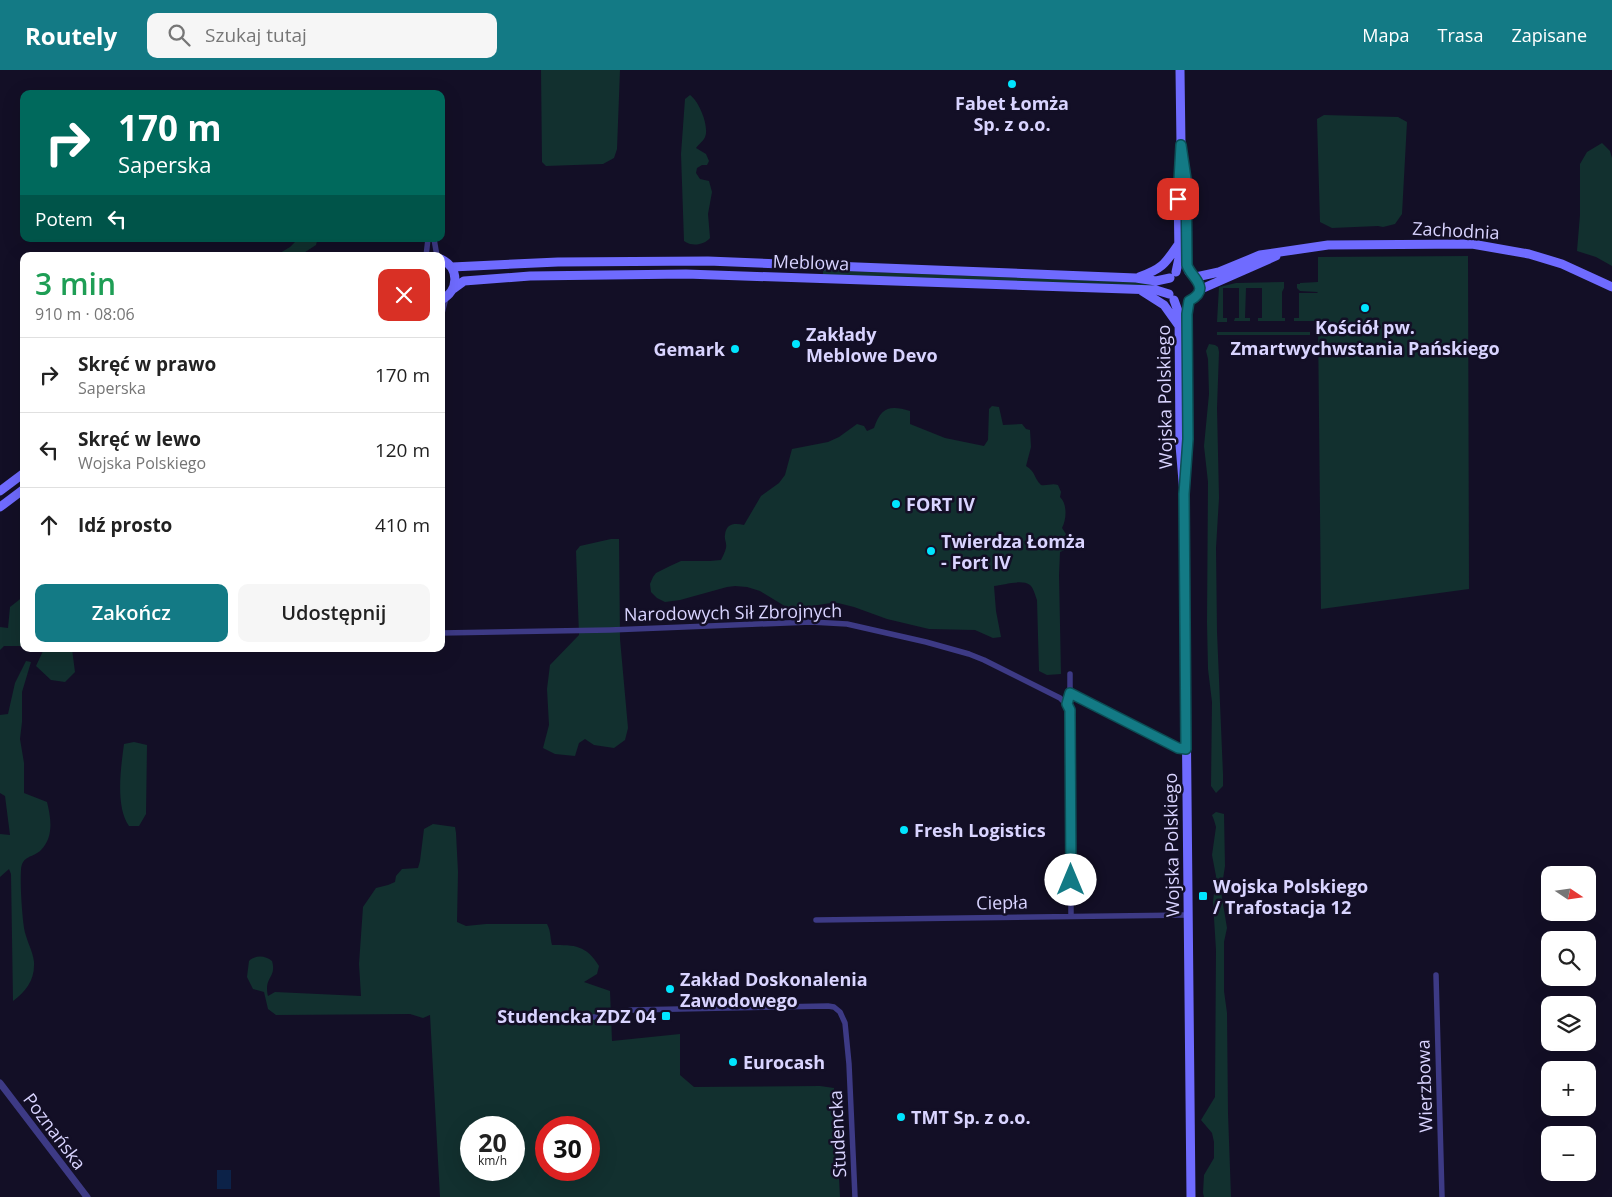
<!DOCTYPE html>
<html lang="pl">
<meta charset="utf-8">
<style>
:root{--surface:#fff;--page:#f6f6f6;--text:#222;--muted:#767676;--line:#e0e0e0;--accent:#137a85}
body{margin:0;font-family:"Open Sans",sans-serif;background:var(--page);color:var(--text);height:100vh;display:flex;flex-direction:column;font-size:19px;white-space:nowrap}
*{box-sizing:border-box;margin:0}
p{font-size:16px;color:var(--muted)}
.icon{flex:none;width:28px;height:28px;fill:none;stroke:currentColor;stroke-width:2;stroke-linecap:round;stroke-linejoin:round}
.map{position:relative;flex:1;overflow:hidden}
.side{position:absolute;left:20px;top:182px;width:425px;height:400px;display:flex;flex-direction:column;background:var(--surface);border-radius:10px;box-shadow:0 5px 20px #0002}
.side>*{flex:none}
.guide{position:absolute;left:20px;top:20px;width:425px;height:152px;border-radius:10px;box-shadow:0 5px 20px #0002;background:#00695c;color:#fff;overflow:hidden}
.needle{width:32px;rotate:103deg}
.buttons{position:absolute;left:1541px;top:796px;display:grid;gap:10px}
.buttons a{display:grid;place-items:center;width:55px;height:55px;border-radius:10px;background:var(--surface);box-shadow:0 5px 20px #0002;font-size:25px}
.speed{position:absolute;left:460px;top:1046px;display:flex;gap:10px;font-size:25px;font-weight:700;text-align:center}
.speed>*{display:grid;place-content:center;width:65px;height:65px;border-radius:50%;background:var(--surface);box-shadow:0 5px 20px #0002;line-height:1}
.speed small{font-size:12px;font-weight:400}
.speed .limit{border:8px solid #d22;background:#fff;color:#111}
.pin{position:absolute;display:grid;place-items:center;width:42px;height:42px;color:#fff;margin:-21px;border-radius:10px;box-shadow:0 2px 8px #0006}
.me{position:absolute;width:55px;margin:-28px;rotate:0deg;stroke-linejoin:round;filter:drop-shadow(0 0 4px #0008)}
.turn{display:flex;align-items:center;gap:18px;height:105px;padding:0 15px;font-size:22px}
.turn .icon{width:65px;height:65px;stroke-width:2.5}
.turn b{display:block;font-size:35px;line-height:42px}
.then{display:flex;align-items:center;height:48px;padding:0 15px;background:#0003;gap:10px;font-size:19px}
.round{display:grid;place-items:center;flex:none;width:52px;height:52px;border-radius:10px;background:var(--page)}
.summary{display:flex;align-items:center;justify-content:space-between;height:85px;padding:0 15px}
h1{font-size:30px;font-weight:600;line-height:38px;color:#1e9e55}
.cta{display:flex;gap:10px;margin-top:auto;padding:10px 15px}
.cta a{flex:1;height:58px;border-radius:10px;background:var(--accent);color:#fff;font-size:20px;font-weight:600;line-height:58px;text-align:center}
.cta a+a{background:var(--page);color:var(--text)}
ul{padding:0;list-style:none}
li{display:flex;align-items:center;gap:15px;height:75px;padding:0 15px;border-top:1px solid var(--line)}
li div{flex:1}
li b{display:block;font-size:19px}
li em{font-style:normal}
header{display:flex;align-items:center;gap:30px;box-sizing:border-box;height:70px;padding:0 25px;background:var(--accent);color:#fff}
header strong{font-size:24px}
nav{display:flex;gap:28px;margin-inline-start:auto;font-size:18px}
.search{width:350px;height:45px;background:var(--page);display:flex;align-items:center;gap:12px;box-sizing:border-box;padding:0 18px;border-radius:10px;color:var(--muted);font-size:19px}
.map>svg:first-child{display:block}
</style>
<header>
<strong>Routely</strong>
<div class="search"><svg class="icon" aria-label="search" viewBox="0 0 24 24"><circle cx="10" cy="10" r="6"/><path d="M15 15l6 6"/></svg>Szukaj tutaj</div>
<nav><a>Mapa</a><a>Trasa</a><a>Zapisane</a></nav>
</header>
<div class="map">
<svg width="1612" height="1127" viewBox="0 0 1612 1127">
<rect width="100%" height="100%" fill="#130f26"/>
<path fill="#12302f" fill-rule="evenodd" d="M541,0H620L617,79L614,88L603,94L546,96L542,92Z
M690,25C699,31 711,59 704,69C702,72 698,75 696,78L706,84L709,91L707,95H702L697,98L696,103L700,109L709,111L712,122L708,144L710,168C704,175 692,177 684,171L681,84L685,29Z
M1324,45L1398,47L1407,52L1402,144L1395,154L1383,157L1378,156L1332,158L1320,152L1317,49Z
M1602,73L1610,81L1612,88V196L1596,187L1577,181L1580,145V94L1587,82Z
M312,169L317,171L316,175L299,186H275L290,177L295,172Z
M1468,186L1469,519L1321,539L1318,251H1294V248H1299V223H1317L1318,222L1300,221L1297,218V214H1300V213L1318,212V187Z
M823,200L1154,213L1153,218L823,205Z
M1284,212V218L1282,222V248H1285V251H1258V248H1262V218H1246L1245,248H1250V251H1234L1235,248H1239V218H1223V248H1227V252H1217L1219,217L1236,213Z
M1217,262H1310V265H1217Z
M1209,274L1215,275L1218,277L1219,282L1217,338L1219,428L1216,478L1217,562L1223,704V716L1216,723L1211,716L1212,632L1208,599L1207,552L1208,412L1204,376L1209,324L1208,289L1206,281Z
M992,336L999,337L1003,355L1022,354L1026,359L1030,360L1031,377L1026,396C1036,402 1033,407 1041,415C1047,416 1052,413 1058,415L1061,422L1060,427C1067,433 1067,449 1062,458L1066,464L1064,467L1069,472L1067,479L1060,482L1059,505L1061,604L1047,605L1039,601L1037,530C1035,525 1034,519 1030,515C1022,509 1003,515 994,516L996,541L1001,567L993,568L975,560L929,559L887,549L854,537L838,533H831L792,539L783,535L760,521L747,517L735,516L727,517L680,530L665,532L657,528L651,522L650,514L653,507L656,503L670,496L681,491H710L721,490C723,486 725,482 726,478C727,473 724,469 725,465C726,453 735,453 744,455L761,426L779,413L785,405L792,379L828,372L839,367L857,354L864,356L867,361L874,358C881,337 890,335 910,341V354L945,368L984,376L988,370L989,339Z
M611,469H619L620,569L628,658L625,670L614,678L594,675L585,669L579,673L575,686L555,684L543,678L549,655L547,619L550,595L579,565L576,481L580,476Z
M24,526V574L21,576H4L0,580V557L8,558L10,537Z
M43,579H72L75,602L65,612L51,610L36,596L43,581Z
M26,591L31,592L22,622V652L20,669L24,693V723L47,732C51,748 54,767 41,780C33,788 22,785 21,800C20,816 22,843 24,858C26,870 33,881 34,892C35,910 26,921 13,931L11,804L9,799L0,807V764L10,765L5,726L0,723V645L8,644L15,613Z
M134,672L147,675L146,744L139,756H129C115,736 121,697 124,674Z
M1216,742L1224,744L1225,796L1221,822L1227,858L1224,872V921L1227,943L1228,1043L1231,1127H1204L1203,1123L1204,1105L1214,1088V1072L1212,1063L1201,1050L1215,1027L1216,880L1213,832L1216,806L1212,785L1216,757L1214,750L1212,745Z
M433,754L455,757L456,763L458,802L457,852L466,856L486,854H547C551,861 550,868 552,875C575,875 586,875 599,896L597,904L584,912L610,921L612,971L680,964V1005L694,1017L820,1016L834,1018L840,1127H440L430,945L423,948L410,944L276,945L268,939L264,922L253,919L247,907L249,891C255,885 265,885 272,891C276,905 268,906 267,917C267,920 267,923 268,926L275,922L361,926L359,894L363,837L376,818L388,815L395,812L396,806L402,799L418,798L420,791L424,759ZM471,1058H514V1100H471ZM546,1058H589V1100H546Z"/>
<path fill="#0c2248" d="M217,1100H231V1119H217Z"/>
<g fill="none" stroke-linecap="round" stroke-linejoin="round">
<path stroke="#3d3a85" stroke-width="5.5" d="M434,169L437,186
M426,186L428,169
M441,247L446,228
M441,563L610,560L811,552L847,554L926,572L969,584L984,590L1060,628L1067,635L1070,640L1071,846
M1070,623L1178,678L1186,679
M1067,635L1070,623V604
M816,850L1188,845
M1436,905L1442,1127
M592,947H608L631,940L828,936L834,937L840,942L845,953L849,994L855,1127"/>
<path stroke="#3d3a85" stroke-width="7" d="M0,1013L87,1127"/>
<path stroke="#6f6bff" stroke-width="9" d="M1183,92L1186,109V188L1189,202
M441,189C460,198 459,221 441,230
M452,197L558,192L708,191L1136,208L1156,211L1170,208
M1176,202L1179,188L1178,114L1181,75L1180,0
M1139,207C1162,199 1165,194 1178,175
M1196,207L1219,202L1260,185L1328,175L1472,174L1529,184L1562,194L1612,217
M453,219L464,211L530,206L686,204L1156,220L1169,224
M1199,220L1276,186
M1142,221L1164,235L1179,256
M1174,230L1179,244L1180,375L1184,424L1191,1127
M1186,398L1188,369L1187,244L1189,231
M0,421L24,403
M0,437L24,419"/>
</g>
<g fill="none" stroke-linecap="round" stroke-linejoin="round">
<defs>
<path id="route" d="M1071,810L1070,646V640L1067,634L1070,623L1178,678L1186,679L1184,424L1188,369L1187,244L1189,231C1213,218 1190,207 1187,195L1186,109L1181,75L1178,129"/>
</defs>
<use href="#route" stroke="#0c4f56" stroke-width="12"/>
<use href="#route" stroke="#137a85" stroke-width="9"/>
</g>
<g fill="#00e5ff" stroke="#130f26" stroke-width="2">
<circle cx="1012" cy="14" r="5"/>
<circle cx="1365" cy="238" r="5"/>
<circle cx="796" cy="274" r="5"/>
<circle cx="735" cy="279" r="5"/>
<circle cx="896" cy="434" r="5"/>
<circle cx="931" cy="481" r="5"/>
<circle cx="904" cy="760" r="5"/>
<rect x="1198" y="821" width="10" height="10" rx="2.5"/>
<circle cx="670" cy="919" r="5"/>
<rect x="661" y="941" width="10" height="10" rx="2.5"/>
<circle cx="733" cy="992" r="5"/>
<circle cx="901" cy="1047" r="5"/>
</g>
<g text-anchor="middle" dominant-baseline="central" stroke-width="5" stroke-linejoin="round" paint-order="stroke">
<g font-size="18" font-weight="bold" fill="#d9d4ff" stroke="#130f26" text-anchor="start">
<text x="1012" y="33" text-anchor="middle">Fabet Łomża<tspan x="1012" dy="21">Sp. z o.o.</tspan></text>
<text x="1365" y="257" text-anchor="middle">Kościół pw.<tspan x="1365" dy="21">Zmartwychwstania Pańskiego</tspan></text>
<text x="806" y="264">Zakłady<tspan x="806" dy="21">Meblowe Devo</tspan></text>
<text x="725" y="279" text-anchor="end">Gemark</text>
<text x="906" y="434">FORT IV</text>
<text x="941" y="471">Twierdza Łomża<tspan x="941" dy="21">- Fort IV</tspan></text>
<text x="914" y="760">Fresh Logistics</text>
<text x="1213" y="816">Wojska Polskiego<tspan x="1213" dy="21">/ Trafostacja 12</tspan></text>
<text x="680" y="909">Zakład Doskonalenia<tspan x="680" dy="21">Zawodowego</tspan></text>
<text x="656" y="946" text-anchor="end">Studencka ZDZ 04</text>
<text x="743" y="992">Eurocash</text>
<text x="911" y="1047">TMT Sp. z o.o.</text>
</g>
<g font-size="18" fill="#d9d4ff" stroke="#130f26">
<text transform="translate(1456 160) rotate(3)">Zachodnia</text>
<text transform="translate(811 192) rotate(2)">Meblowa</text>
<text transform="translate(1164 327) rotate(-91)">Wojska Polskiego</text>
<text transform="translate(733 542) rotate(-1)">Narodowych Sił Zbrojnych</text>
<text transform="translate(1171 775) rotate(-91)">Wojska Polskiego</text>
<text transform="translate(1002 832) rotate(-1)">Ciepła</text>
<text transform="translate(1424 1016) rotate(-92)">Wierzbowa</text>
<text transform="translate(55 1061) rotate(53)">Poznańska</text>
<text transform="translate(837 1064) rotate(-93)">Studencka</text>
</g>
</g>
</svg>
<div class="buttons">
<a><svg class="needle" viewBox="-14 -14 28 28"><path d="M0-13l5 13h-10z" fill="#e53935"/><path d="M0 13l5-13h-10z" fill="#767676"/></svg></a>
<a><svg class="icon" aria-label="search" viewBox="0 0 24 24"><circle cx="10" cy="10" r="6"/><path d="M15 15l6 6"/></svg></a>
<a><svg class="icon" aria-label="layers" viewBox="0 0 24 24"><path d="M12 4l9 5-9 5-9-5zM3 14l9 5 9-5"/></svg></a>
<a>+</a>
<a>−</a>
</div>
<div class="speed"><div>20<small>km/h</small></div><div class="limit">30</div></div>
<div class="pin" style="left:1178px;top:129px;background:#d93025"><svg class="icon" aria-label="arrive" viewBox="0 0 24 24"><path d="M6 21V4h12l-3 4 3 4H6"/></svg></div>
<svg class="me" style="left:1071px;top:810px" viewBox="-20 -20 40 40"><circle r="19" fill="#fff"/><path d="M0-13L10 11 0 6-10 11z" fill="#137a85"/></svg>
<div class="guide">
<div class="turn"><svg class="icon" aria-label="right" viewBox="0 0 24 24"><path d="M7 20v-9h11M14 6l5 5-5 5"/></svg><div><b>170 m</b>Saperska</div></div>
<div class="then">Potem<svg class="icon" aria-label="left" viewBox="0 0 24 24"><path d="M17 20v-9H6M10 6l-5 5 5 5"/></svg></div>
</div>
<section class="side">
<div class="summary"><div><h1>3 min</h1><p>910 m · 08:06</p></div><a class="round" style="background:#d93025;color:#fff"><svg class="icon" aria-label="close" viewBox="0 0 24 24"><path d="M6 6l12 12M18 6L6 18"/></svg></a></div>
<ul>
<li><svg class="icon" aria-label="right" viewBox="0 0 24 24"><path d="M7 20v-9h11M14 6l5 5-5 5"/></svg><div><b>Skręć w prawo</b><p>Saperska</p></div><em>170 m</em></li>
<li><svg class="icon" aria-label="left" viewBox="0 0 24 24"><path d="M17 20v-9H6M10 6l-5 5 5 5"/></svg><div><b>Skręć w lewo</b><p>Wojska Polskiego</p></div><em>120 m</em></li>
<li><svg class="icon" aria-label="ahead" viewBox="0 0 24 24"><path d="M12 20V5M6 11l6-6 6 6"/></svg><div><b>Idź prosto</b></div><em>410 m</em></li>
</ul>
<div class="cta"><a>Zakończ</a><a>Udostępnij</a></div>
</section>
</div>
